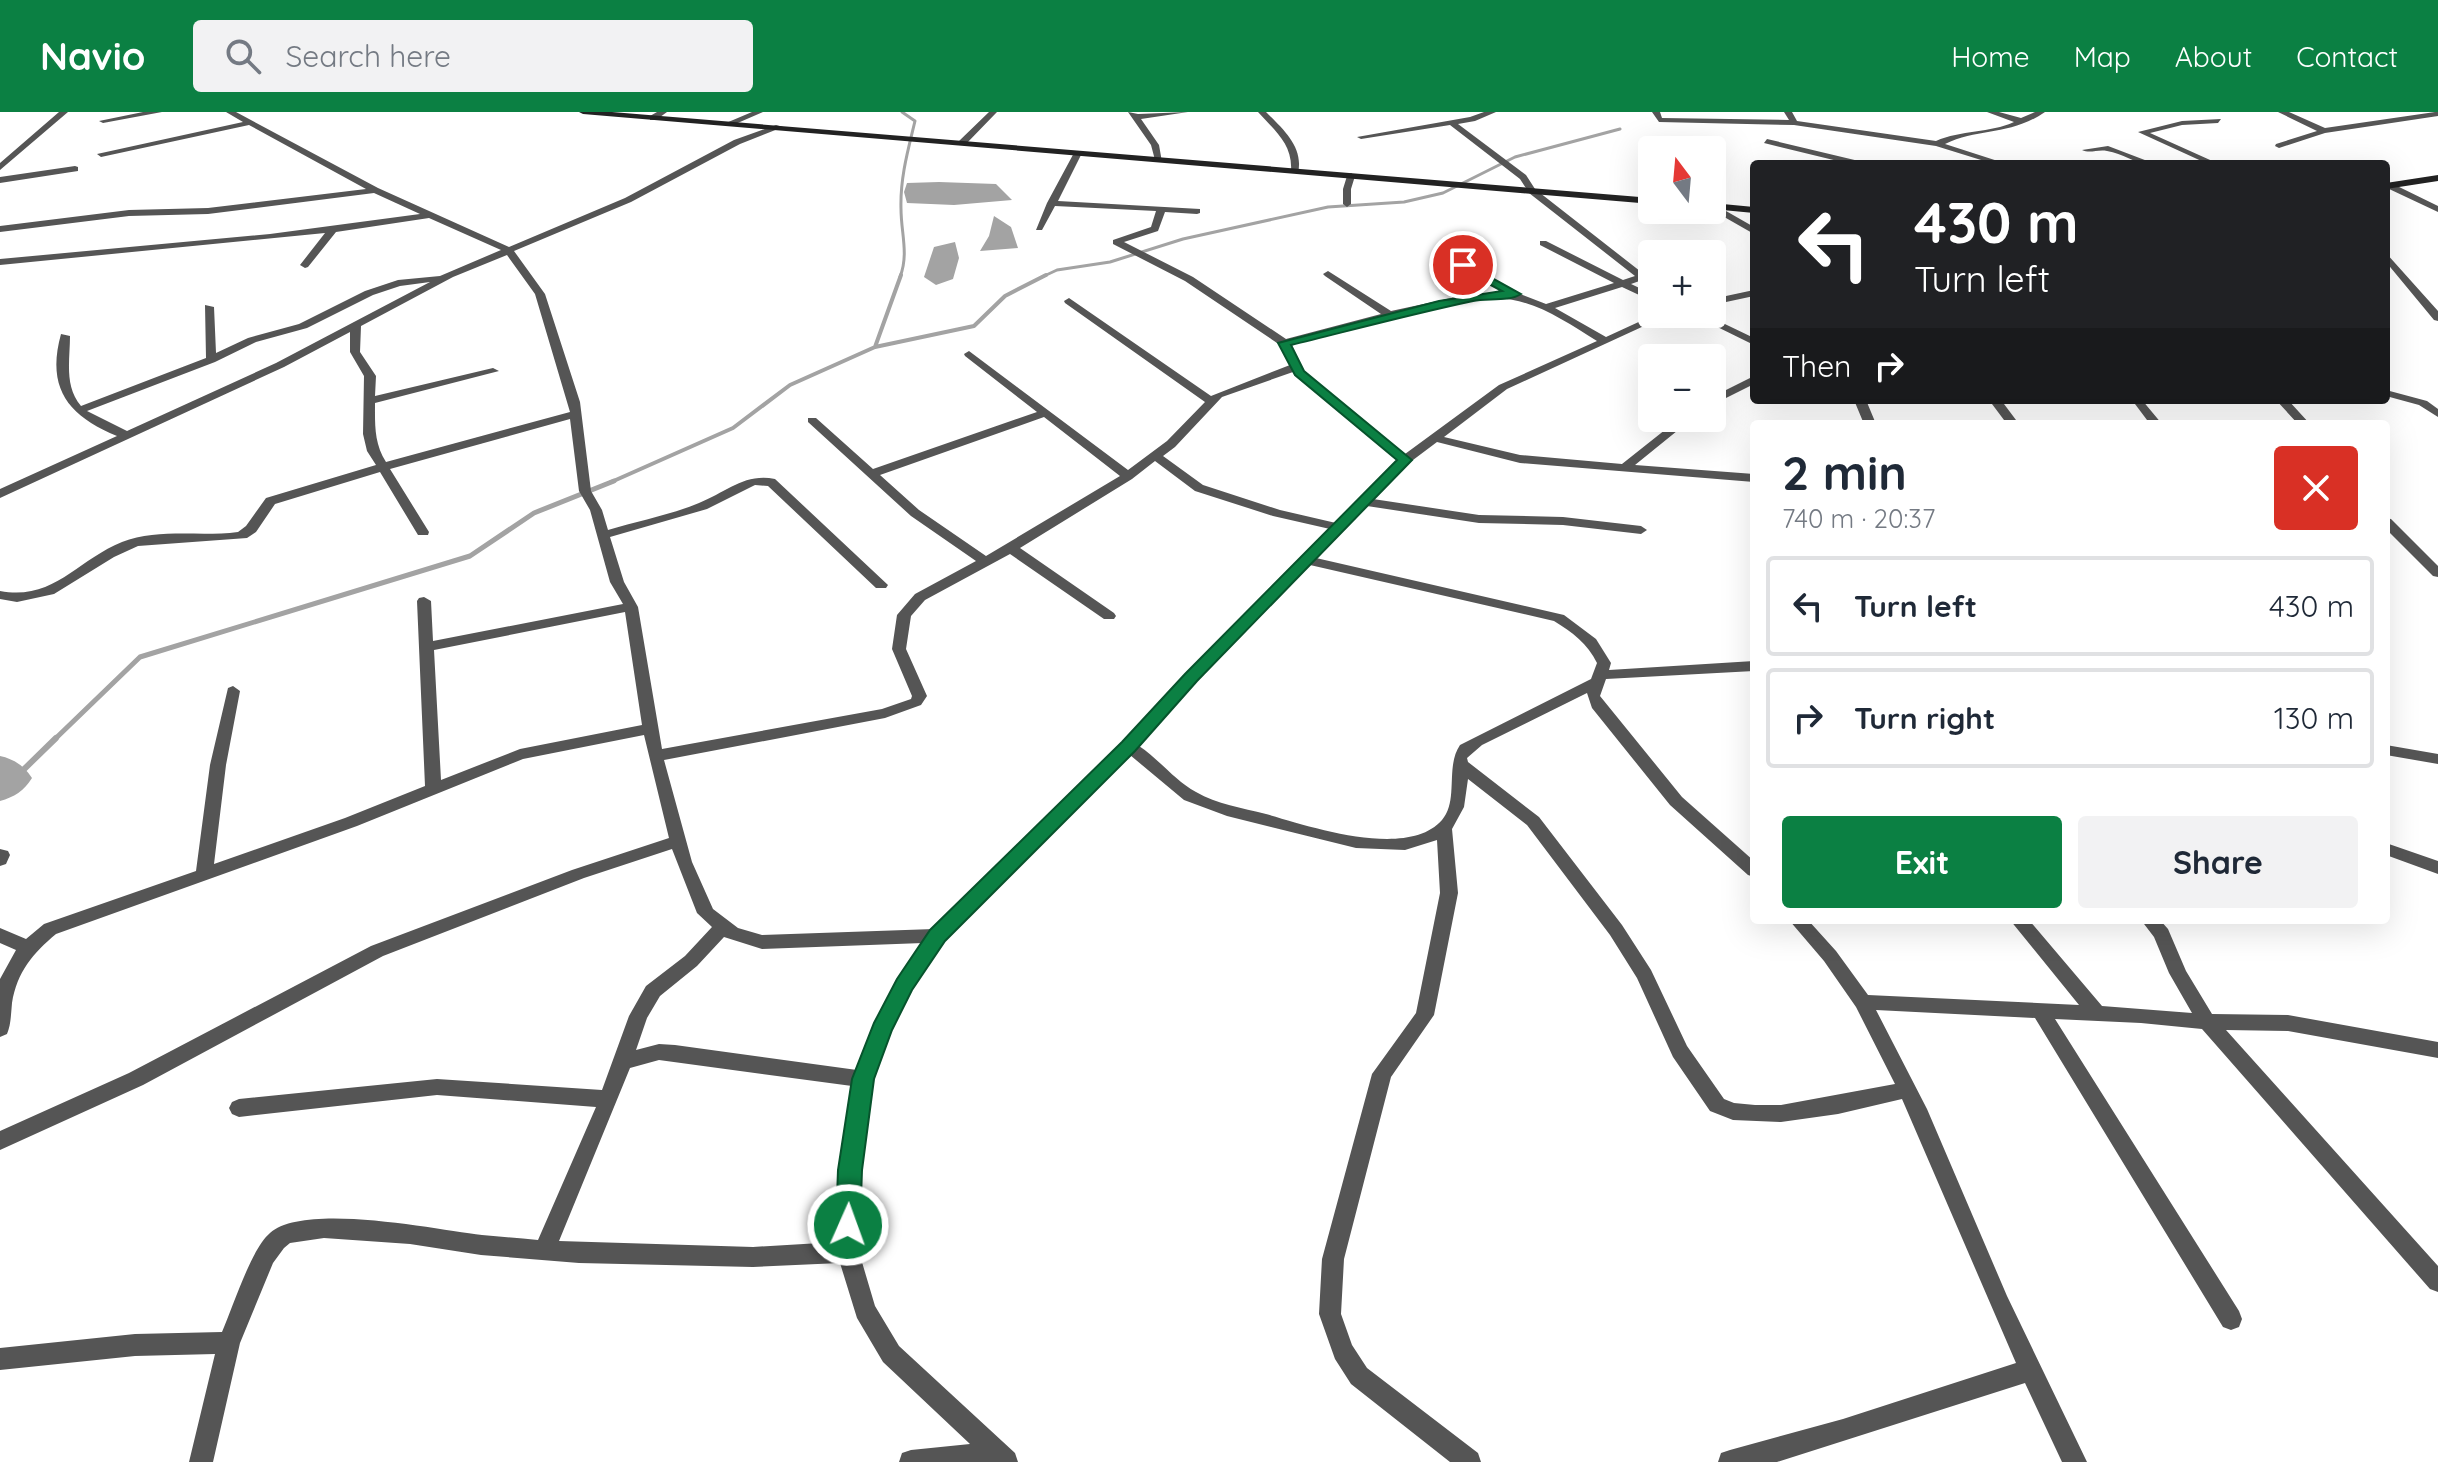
<!DOCTYPE html>
<meta charset="utf-8">
<style>
:root{--surface:#fff;--page:#f2f2f3;--text:#1f2937;--muted:#747a83;--line:#e0e1e3;--accent:#0b8043}
body{margin:0;font-family:Quicksand,sans-serif;background:var(--page);color:var(--text);height:100vh;display:flex;flex-direction:column;font-size:30px;white-space:nowrap}
*{box-sizing:border-box;margin:0}
p{font-size:26px;color:var(--muted)}
.icon{flex:none;width:44px;height:44px;fill:none;stroke:currentColor;stroke-width:2;stroke-linecap:round;stroke-linejoin:round}
.map{position:relative;flex:1;overflow:hidden}
.sheet{position:absolute;left:1750px;top:308px;width:640px;height:504px;display:flex;flex-direction:column;background:var(--surface);border-radius:8px;box-shadow:0 8px 32px #0002}
.sheet>*{flex:none}
.top-card{position:absolute;left:1750px;top:48px;width:640px;height:244px;border-radius:8px;box-shadow:0 8px 32px #0002;background:#202124;color:#fff;overflow:hidden}
.needle{width:52px;rotate:344deg}
.tools{position:absolute;left:1638px;top:24px;display:grid;gap:16px}
.tools a{display:grid;place-items:center;width:88px;height:88px;border-radius:8px;background:var(--surface);box-shadow:0 8px 32px #0002;font-size:40px}
.pin{position:absolute;display:grid;place-items:center;width:68px;height:68px;color:#fff;margin:-34px;border:4px solid #fff;border-radius:50%;box-shadow:0 2px 8px #0007}
.me{position:absolute;width:88px;margin:-44px;rotate:2deg;stroke-linejoin:round;filter:drop-shadow(0 0 6px #0008)}
.turn{display:flex;align-items:center;gap:28px;height:168px;padding:0 32px;font-size:36px}
.turn .icon{width:104px;height:104px;stroke-width:2.5}
.turn b{display:block;font-size:56px;line-height:68px}
.then{display:flex;align-items:center;height:76px;padding:0 32px;background:#0003;gap:16px;font-size:30px}
.round{display:grid;place-items:center;flex:none;width:84px;height:84px;border-radius:8px;background:var(--page)}
.head{display:flex;align-items:center;justify-content:space-between;height:136px;padding:0 32px}
h1{font-size:48px;font-weight:800;line-height:60px}
.cta{display:flex;gap:16px;margin-top:auto;padding:16px 32px}
.cta a{flex:1;height:92px;border-radius:8px;background:var(--accent);color:#fff;font-size:32px;font-weight:800;line-height:92px;text-align:center}
.cta a+a{background:var(--page);color:var(--text)}
ul{padding:0;list-style:none}
li{display:flex;align-items:center;gap:24px;height:100px;margin:0 16px 12px;padding:0 16px;border:4px solid var(--line);border-radius:8px}
li div{flex:1}
li b{display:block;font-size:30px}
li em{font-style:normal}
header{display:flex;align-items:center;gap:48px;box-sizing:border-box;height:112px;padding:0 40px;background:var(--accent);color:#fff}
header strong{font-size:38px}
nav{display:flex;gap:44px;margin-inline-start:auto;font-size:28px}
.search{width:560px;height:72px;background:var(--page);display:flex;align-items:center;gap:20px;box-sizing:border-box;padding:0 28px;border-radius:8px;color:var(--muted);font-size:30px}
.map>svg:first-child{display:block}
</style>
<header>
<strong>Navio</strong>
<div class="search"><svg class="icon" aria-label="search" viewBox="0 0 24 24"><circle cx="10" cy="10" r="6"/><path d="M15 15l6 6"/></svg>Search here</div>
<nav><a>Home</a><a>Map</a><a>About</a><a>Contact</a></nav>
</header>
<div class="map">
<svg width="2438" height="1350" viewBox="0 0 2438 1350">
<rect width="100%" height="100%" fill="#fff"/>
<path fill="#a3a3a3" d="M939,70L996,72L1012,88L954,93L907,91L904,80L907,71Z
M994,104L1011,115L1018,136L980,139L989,124Z
M955,130L959,146L953,167L936,173L924,165L934,135Z"/>
<g fill="none" stroke-linecap="round" stroke-linejoin="round">
<path stroke="#a3a3a3" stroke-width="3" d="M900,165C909,142 901,121 901,97C900,66 908,38 915,9L902,0
M1042,165L1057,158L1110,150L1183,127L1328,95L1404,90L1443,81L1515,45L1620,17"/>
<path stroke="#a3a3a3" stroke-width="4" d="M875,235L901,163
M609,371L733,316L790,273L875,235L974,214L1005,184L1046,163"/>
<path stroke="#a3a3a3" stroke-width="5" d="M54,628L140,545L470,444L534,401L614,369"/>
<path stroke="#a3a3a3" stroke-width="6" d="M15,666L56,626"/>
<path fill="#a3a3a3" fill-rule="evenodd" d="M0,644C14,647 24,654 32,666C24,679 14,685 0,689Z"/>
<path fill="#555" fill-rule="evenodd" d="M59,0H68L0,58V51Z
M143,0H162L103,11L99,9Z
M226,0H236L378,76L509,135L625,86L734,28L776,13L783,15L740,32L631,90L514,139L545,182L580,290L591,379L602,398L608,418C638,409 670,403 699,391C727,380 744,361 775,367L888,473L886,476H876L768,374L755,373L707,397L610,425L624,470L638,495L662,637L882,597L911,587L912,584L892,537L897,503L915,482L976,449L911,404L808,310V306H816L873,357L1037,300L965,244L964,242L969,239L1128,358L1167,329L1205,290L1065,191L1064,189L1069,186L1211,284L1290,253L1280,233L1185,169L1113,132V128L1151,115L1156,99L1055,94L1042,118H1036L1047,91L1075,39L1082,41L1058,89L1200,97V101L1197,102L1165,100L1158,119L1124,130L1193,165L1286,227L1381,202L1325,164L1323,162L1328,159L1391,199L1470,182L1504,180L1436,143V139L1439,138L1520,182L1546,192L1614,171L1540,133V129H1546L1623,168L1635,164L1529,81L1520,67L1450,13L1361,27L1357,25L1470,5L1484,0H1496L1475,9L1458,12L1526,63L1535,77L1645,163V167L1631,172L1652,182V189L1622,175L1555,196L1606,225L1656,202H1670L1507,277L1444,325L1520,343L1622,352L1680,306H1693L1635,353L1754,362V370L1520,351L1437,330L1409,351L1373,387L1479,403L1563,405L1641,414L1647,418L1641,422L1563,413L1479,411L1367,394L1316,446L1564,503L1596,527L1611,551L1609,558L1754,549V559L1606,567L1600,584L1682,685L1754,749V765L1748,763L1670,693L1592,596L1587,581L1482,633L1467,646L1468,650L1539,705L1622,813L1651,858L1687,934L1724,987L1734,991L1755,993H1781L1895,972L1856,895L1824,849L1789,808H1808L1836,839L1868,883L2079,893L2010,808H2029L2102,894L2192,901L2169,861L2154,825L2141,808H2160L2168,817L2186,859L2212,902L2288,903L2438,930V946L2288,919L2226,918L2438,1154V1180L2430,1177L2202,917L2141,911L2055,907L2239,1199L2242,1207L2239,1215L2231,1218L2223,1215L2035,906L1876,898L1927,997L2007,1184L2087,1350H2062L2025,1271L1777,1350H1718L1721,1341L1730,1338L1843,1307L2016,1251L1902,987L1838,1002L1781,1010L1733,1008L1710,999L1673,945L1637,866L1610,823L1527,713L1468,667L1464,695L1452,717L1458,781L1434,903L1391,965L1344,1147L1341,1202L1352,1233L1367,1256L1478,1341L1481,1350H1450L1351,1272L1335,1247L1319,1202L1322,1147L1372,962L1416,901L1440,781L1437,728L1405,738L1356,736L1227,704L1184,688L1130,643L944,829L911,877L890,918L873,967L860,1058L859,1140L875,1194L899,1234L1015,1341L1018,1350H899L902,1341L911,1338L970,1332L883,1250L857,1206L840,1151L753,1155L579,1151L481,1143L410,1132L324,1126L290,1131L284,1136L273,1151L240,1231L213,1350H189L215,1242L135,1244L0,1258V1236L135,1222L222,1220C233,1195 251,1137 270,1121C306,1090 436,1118 482,1123C501,1125 519,1126 538,1128L596,995L437,983L239,1005L232,1002L229,996L232,990L239,987L437,967L602,978L629,904L646,874L685,844L712,815L697,801L672,737L584,766L383,844L143,973L0,1038V1019L129,961L371,834L572,758L669,726L644,623L523,647L357,714L56,822C33,841 17,860 12,891C11,901 11,913 7,922L0,925V867L16,838L0,831V816L26,827L44,812L196,759L210,653L228,576L233,574L240,579L226,653L214,752L345,706L425,674L417,489L419,486L424,485L431,489L433,529L623,492L610,470L590,398L579,379L570,307L390,357L429,420L428,423H418L380,360L275,392L256,420L247,426L138,434L114,445L54,482L17,490L0,487V479C54,489 77,448 122,430C158,416 200,425 238,420L246,414L266,386L376,353L367,339L363,322L364,264L350,240V220L284,255L0,386V377L117,324C68,304 46,276 61,222L70,224C70,248 64,274 81,294L206,246L205,193L214,195L216,241L248,226L299,212L365,179L398,168L440,164L501,138L429,106L336,120L308,155L305,156L300,153L325,121L0,153V147L270,122L420,102L374,81L208,102L129,104L0,120V114L129,98L208,96L366,77L249,13L101,45L97,42L243,10ZM507,143L535,182L570,300L386,350C374,331 375,313 375,291L499,259L493,256L375,284L376,264L360,240L361,214L453,165ZM430,170L276,251L127,319L87,299L215,250L256,230L307,216L373,183L400,174ZM1497,186C1536,188 1564,209 1597,229L1499,273L1405,342L1304,259L1290,233L1438,194ZM1293,260L1398,348L1336,411L1280,398L1203,373L1163,344L1175,335L1222,285ZM1044,305L1120,364L986,444L919,398L880,363ZM1155,349L1195,379L1273,404L1330,417L1186,563L1124,631L934,817L762,823L738,816L713,797L692,750L664,648L885,606L921,593L927,584L906,537L911,504L925,488L1010,442L1104,507H1114L1116,504L1114,501L1020,436L1132,367ZM1310,453L1554,509C1572,520 1588,532 1597,551L1591,567L1460,633C1445,655 1459,688 1442,708C1407,748 1309,714 1266,702C1242,696 1217,692 1196,680C1174,668 1159,647 1139,634L1196,569ZM625,500L642,613L520,637L441,668L434,538ZM724,825L762,837L923,831C895,872 873,912 857,958L675,933L659,932L636,938L647,906L660,884L697,854ZM659,948L852,974L840,1058L837,1130L753,1135L559,1129L630,956Z
M657,0H667L656,8H650V4Z
M752,0H763L733,13L726,11Z
M989,0H997L965,33H959V29Z
M1128,0L1138,2L1188,0L1141,7L1159,33L1162,50L1155,48L1151,33Z
M1258,0H1266C1283,17 1304,35 1298,61L1291,59C1293,32 1274,18 1258,0Z
M1652,0H1660L1662,6L1789,8L1784,0H1792L1797,9L1936,29C1961,18 1990,21 2014,10L1987,0H1999L2021,6L2035,0H2045C2010,24 1979,16 1945,32L2007,52H1994L1936,34L1794,13L1659,10Z
M2278,0H2289L2325,16L2435,0H2438V4L2325,21L2279,36L2275,34L2276,32L2317,19Z
M2221,7L2218,11L2182,13L2150,21L2219,52H2208L2138,20L2182,9Z
M1767,27L1863,50L1864,52H1850L1764,31Z
M2108,34L2150,50L2151,52C2134,52 2123,41 2107,39C2098,37 2090,42 2082,38Z
M75,54L78,55V59L0,71V65Z
M1351,61L1355,64L1351,77V92L1347,95L1343,92V77L1347,64Z
M2387,72H2393L2438,94V100L2387,76Z
M1712,91L1754,115V122L1712,98Z
M2386,141L2438,199V209L2434,208L2386,150Z
M1754,178V184L1712,193V187Z
M1691,202H1704L1754,226V233Z
M1754,264V272L1712,293V285Z
M2386,278L2427,289L2438,297V305L2419,293L2386,284Z
M1854,288H1866L1876,312H1864Z
M1989,288H2001L2019,312H2007Z
M2132,288H2142L2162,312H2150Z
M2276,288H2288L2310,312H2298Z
M2386,406L2391,407L2438,454V465L2433,464L2386,417Z
M2386,633L2438,642V652L2386,643Z
M2386,731L2438,749V762L2386,743Z
M0,737L8,739L10,743L6,752L0,754Z"/>
<path fill="#222" fill-rule="evenodd" d="M579,0H612L1652,86V92L583,2Z
M2438,63V69L2386,77V71Z
M1712,91L1754,95V101L1712,97Z"/>
</g>
<path fill="#0b8043" stroke="#07532c" stroke-width="2" d="M1463,150L1521,182C1509,190 1487,186 1473,189C1412,202 1352,218 1291,233L1304,259L1412,348L1197,569L1135,639L945,829L912,878L892,918L874,967L862,1058L860,1113L857,1121L848,1124L840,1121L836,1113L838,1058L852,967L874,911L897,867L930,818L1122,630L1185,562L1397,348L1295,263L1278,231L1439,189L1502,179L1459,156L1457,153Z"/>
</svg>
<div class="tools">
<a><svg class="needle" viewBox="-14 -14 28 28"><path d="M0-13l5 13h-10z" fill="#e53935"/><path d="M0 13l5-13h-10z" fill="#747a83"/></svg></a>
<a>+</a>
<a>−</a>
</div>
<div class="pin" style="left:1463px;top:153px;background:#d93025"><svg class="icon" aria-label="arrive" viewBox="0 0 24 24"><path d="M6 21V4h12l-3 4 3 4H6"/></svg></div>
<svg class="me" style="left:848px;top:1113px" viewBox="-20 -20 40 40"><circle r="17" fill="#0b8043" stroke="#fff" stroke-width="3"/><path d="M0-11L8 9 0 5-8 9z" fill="#fff"/></svg>
<div class="top-card">
<div class="turn"><svg class="icon" aria-label="left" viewBox="0 0 24 24"><path d="M17 20v-9H6M10 6l-5 5 5 5"/></svg><div><b>430 m</b>Turn left</div></div>
<div class="then">Then<svg class="icon" aria-label="right" viewBox="0 0 24 24"><path d="M7 20v-9h11M14 6l5 5-5 5"/></svg></div>
</div>
<section class="sheet">
<div class="head"><div><h1>2 min</h1><p>740 m · 20:37</p></div><a class="round" style="background:#d93025;color:#fff"><svg class="icon" aria-label="close" viewBox="0 0 24 24"><path d="M6 6l12 12M18 6L6 18"/></svg></a></div>
<ul>
<li><svg class="icon" aria-label="left" viewBox="0 0 24 24"><path d="M17 20v-9H6M10 6l-5 5 5 5"/></svg><div><b>Turn left</b></div><em>430 m</em></li>
<li><svg class="icon" aria-label="right" viewBox="0 0 24 24"><path d="M7 20v-9h11M14 6l5 5-5 5"/></svg><div><b>Turn right</b></div><em>130 m</em></li>
</ul>
<div class="cta"><a>Exit</a><a>Share</a></div>
</section>
</div>
